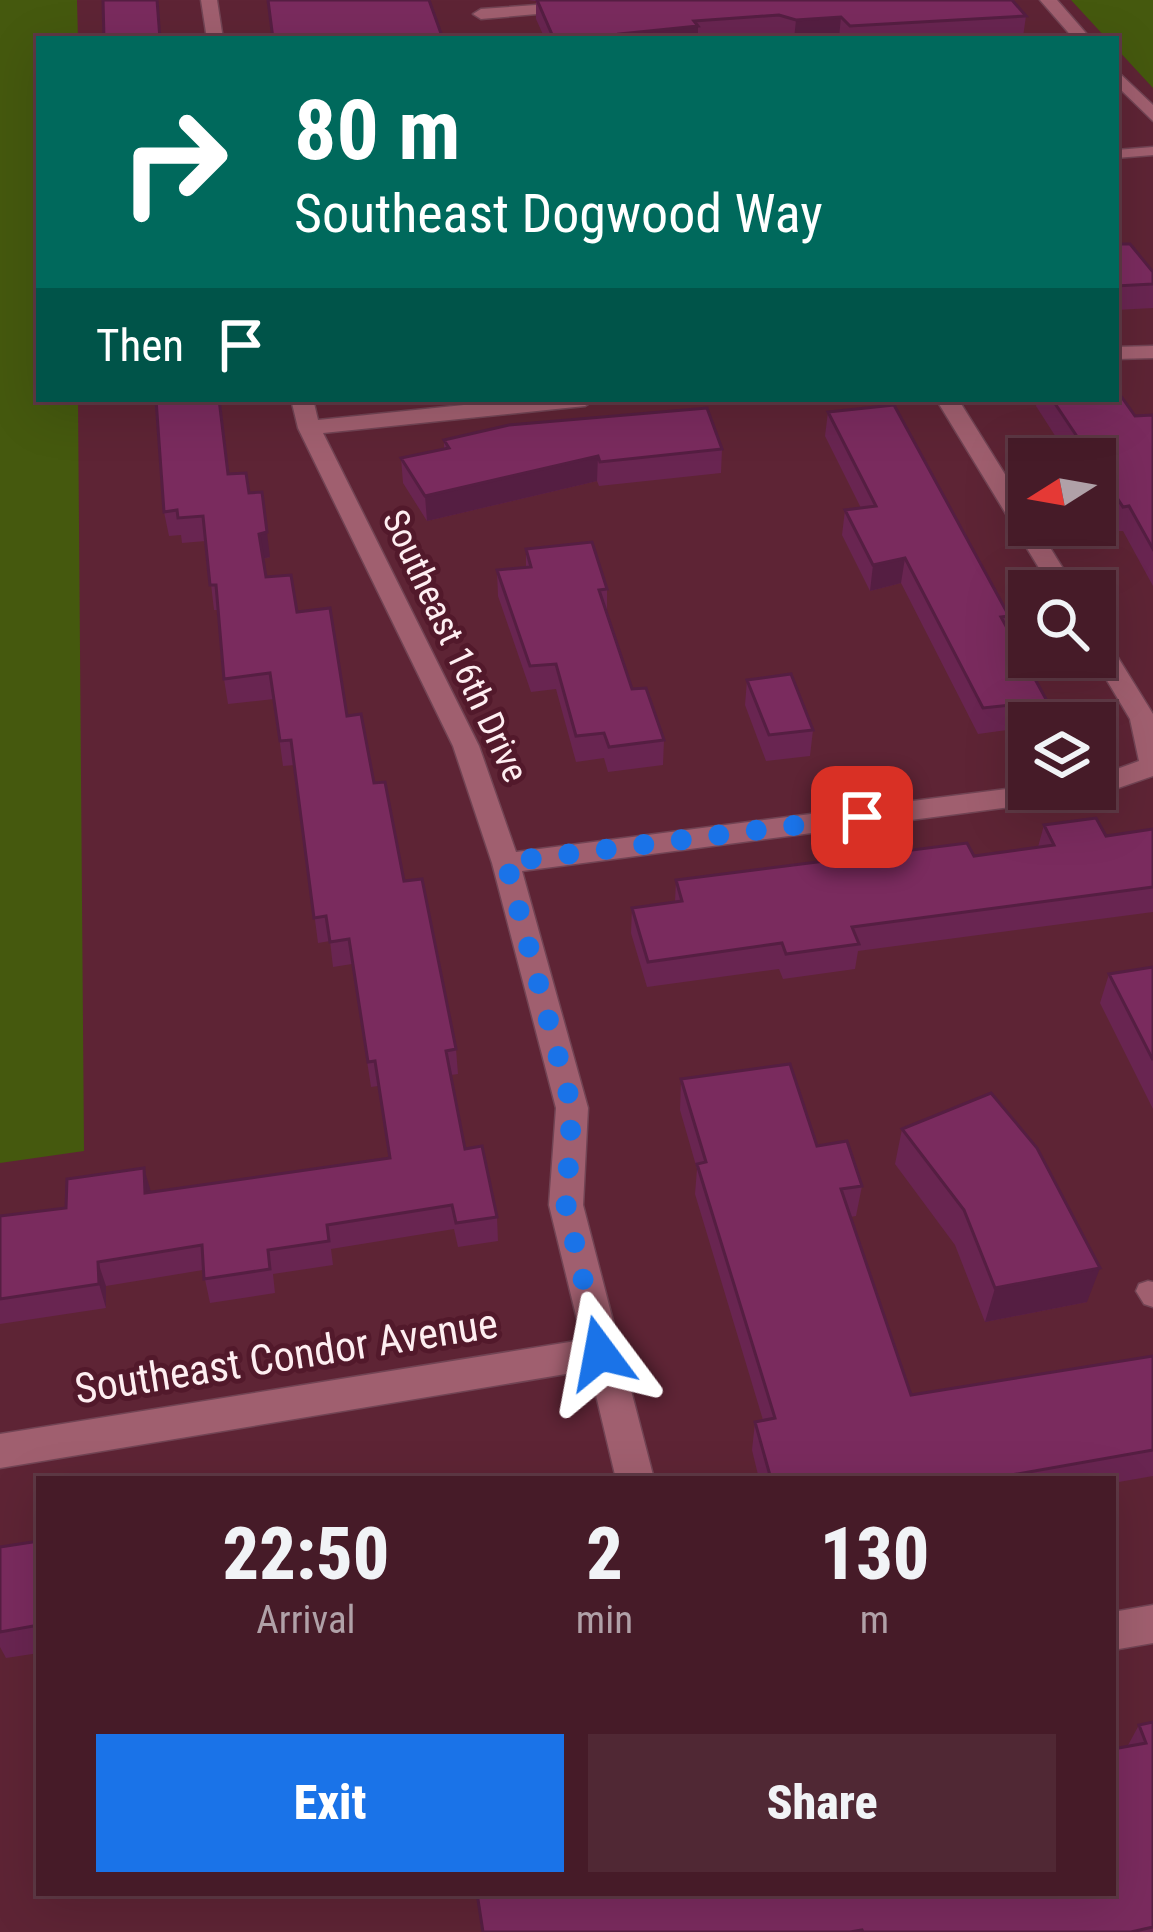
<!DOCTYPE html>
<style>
:root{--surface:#461b28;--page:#502834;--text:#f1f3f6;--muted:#b0a1a8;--line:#5e3945;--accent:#1a73e8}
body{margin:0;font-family:"Roboto Condensed",sans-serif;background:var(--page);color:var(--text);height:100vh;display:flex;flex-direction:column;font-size:45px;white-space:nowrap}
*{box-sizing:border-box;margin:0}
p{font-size:39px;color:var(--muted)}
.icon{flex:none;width:66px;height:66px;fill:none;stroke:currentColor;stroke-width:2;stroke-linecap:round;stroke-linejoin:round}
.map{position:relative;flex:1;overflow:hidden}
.panel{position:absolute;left:36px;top:1476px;width:1080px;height:420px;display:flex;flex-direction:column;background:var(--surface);border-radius:0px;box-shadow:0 12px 48px #0002,0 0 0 3px var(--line)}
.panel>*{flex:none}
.banner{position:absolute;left:36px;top:36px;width:1083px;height:366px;border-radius:0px;box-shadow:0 12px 48px #0002,0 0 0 3px var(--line);background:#00695c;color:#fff;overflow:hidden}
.needle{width:78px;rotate:259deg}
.fabs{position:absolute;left:1008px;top:438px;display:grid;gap:24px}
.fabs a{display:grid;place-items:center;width:108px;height:108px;border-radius:0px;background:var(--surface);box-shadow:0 12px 48px #0002,0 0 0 3px var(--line);font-size:60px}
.pin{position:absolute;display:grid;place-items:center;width:102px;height:102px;color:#fff;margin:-51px;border-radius:24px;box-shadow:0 6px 18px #0006}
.me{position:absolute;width:132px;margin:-66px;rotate:347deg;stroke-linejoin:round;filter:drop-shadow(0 0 9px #0008)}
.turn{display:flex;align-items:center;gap:42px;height:252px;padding:0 60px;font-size:54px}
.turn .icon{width:156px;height:156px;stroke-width:2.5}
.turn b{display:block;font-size:84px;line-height:102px}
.then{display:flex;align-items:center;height:114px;padding:0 60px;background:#0003;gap:24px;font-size:45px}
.eta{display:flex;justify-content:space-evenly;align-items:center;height:204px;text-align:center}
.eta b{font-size:72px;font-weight:800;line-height:84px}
.primary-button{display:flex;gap:24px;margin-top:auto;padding:24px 60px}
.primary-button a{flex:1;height:138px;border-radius:0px;background:var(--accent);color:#fff;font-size:48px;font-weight:800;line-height:138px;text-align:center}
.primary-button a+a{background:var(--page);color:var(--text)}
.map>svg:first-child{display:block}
</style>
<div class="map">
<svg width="1153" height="1932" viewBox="0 0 1153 1932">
<rect width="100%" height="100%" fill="#5e2435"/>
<path fill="#45590e" d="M0,0H77L78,39H39V399H78L84,1151L0,1163Z
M1071,0H1153V88L1116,48V39H1107Z"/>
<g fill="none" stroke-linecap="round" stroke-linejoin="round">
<defs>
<path id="service" d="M1153,147V155L1116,158V150Z
M1148,1281L1153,1282V1307L1144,1304L1136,1291L1139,1284Z"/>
<path id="minor" d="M201,0H217L223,39H207Z
M577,2L583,4V10L481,19L473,14L481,9Z
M1153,346V358L1116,359V347Z
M291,399H313L318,420L523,399H596L585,406L323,433L479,746L516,852L1029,786L1095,789V777L1139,761L1130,719L1093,657L1095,632L1104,635L1153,714V776L1095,796L522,871L588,1108L583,1205L654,1479H616L590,1370L0,1468V1434L582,1340L549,1205L556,1108L492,863L453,746L298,428Z
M936,399H958L1029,513V525H1036L1077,591H1053Z
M1153,1605V1643L1113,1650V1612Z"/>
<path id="tertiary" d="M1040,0H1057L1091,39H1074Z
M1116,70L1153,105V121L1116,85Z"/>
</defs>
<use href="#service" stroke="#724454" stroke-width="3"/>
<use href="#minor" stroke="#724454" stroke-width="3"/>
<use href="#tertiary" stroke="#724454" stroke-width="3"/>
<use href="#service" fill="#a05f6f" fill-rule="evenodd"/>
<use href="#minor" fill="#a05f6f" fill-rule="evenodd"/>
<use href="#tertiary" fill="#a05f6f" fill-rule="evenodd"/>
</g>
<path fill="#692551" d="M528,0H1012L1026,16L1023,37L995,39H785L778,36L741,39H545L536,19V1Z
M1116,244L1153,284V308L1116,310Z
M156,399H220L229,474L249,493L270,557L263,559L266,577L297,612L347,716L374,783L456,1049L458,1074L451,1075L465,1149L497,1217L498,1241L458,1247L454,1229L331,1249L333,1265L273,1274L275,1293L210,1303L203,1270L106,1286V1308L0,1324V1216L66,1208L151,1192L389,1158L378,1086L371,1087L352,964L333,967L330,941L318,943L295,765L283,766L274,699L228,704L224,679L218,610H214L206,541L182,543L181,535L169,536L164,512Z
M1038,399H1116L1135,416L1153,414V586L1123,531H1117L1095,498V459H1070L1036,406Z
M828,412L1009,616L1007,628L1047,701L1041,723H1029V727L978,734L901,583L870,591L842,535L845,510L861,508L825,436Z
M444,440L722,449L721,473L599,486L597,481L427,521L403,483L401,458L444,449Z
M526,549L607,589V613L632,689L664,740L663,765L608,772L604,758L576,762L556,689L531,692L498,596L497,570L526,567Z
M747,680L813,730L810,756L766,761L745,705Z
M1044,825L1106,836L1153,829V912L858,951L855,969L783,979L779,969L647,987L631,933L632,908L675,902L676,880L974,856L1038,847Z
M1153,967V1109L1100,1003L1109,974Z
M681,1079L817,1146L862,1186L856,1216L850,1217L911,1395L1153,1356V1476L1113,1483V1479H759L752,1450L755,1422L763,1420L695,1194L697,1169L680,1110Z
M902,1129L1087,1302L985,1322L955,1245L895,1164Z
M39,1541V1653L6,1658L0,1647V1547Z
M1153,1722V1932H482L1113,1893L1127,1747L1139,1725Z"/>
<path fill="#551e42" d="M841,17L839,38L794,39L796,20Z
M698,26V39H618L619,34Z
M598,456L597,481L427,521L425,496Z
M262,492L270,557L262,559L259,534Z
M905,558L901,583L870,591L873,565Z
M144,1168L151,1192L145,1193Z
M98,1262L106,1286V1308L99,1284Z
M1100,1268L1087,1302L985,1322L995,1288Z"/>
<path fill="#7a2b5e" stroke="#551e42" stroke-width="3" d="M103,0H157L160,39H104Z
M268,0H429L443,39H273Z
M537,0H1012L1026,16L850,26L841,17L796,20L779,15L694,21L698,26L619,34L621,39H554Z
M1116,244H1130L1153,272V284L1116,286Z
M1116,389L1135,416L1153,415V549L1129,506L1123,507L1095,464V459H1092L1052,399H1116Z
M156,399H219L228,474L246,473L249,493L262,492L267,532L259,534L266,577L291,575L297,612L330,608L347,716L361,714L374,783L385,782L404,881L422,879L456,1049L446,1051L465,1149L482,1146L497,1217L456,1223L452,1205L327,1225L329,1241L268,1250L270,1269L204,1279L202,1245L98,1262L99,1284L0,1299V1216L66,1208L67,1179L144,1168L145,1193L390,1158L375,1061L368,1062L349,939L330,942L326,916L314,918L291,740L280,741L270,673L224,679L216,585H210L203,516L178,518L177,510L164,512Z
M894,405L1009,616L1001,617L1047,701L983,708L905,558L873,565L845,510L876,506L828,412Z
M707,408L722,449L600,462L598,456L425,496L401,458L449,448L444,440L509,425Z
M592,542L607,589L599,590L632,689L646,688L664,740L609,747L604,733L576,736L556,664L530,666L497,570L531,567L526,549Z
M791,674L813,730L769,735L747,680Z
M1096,818L1106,836L1153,829V887L852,927L859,944L786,954L782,943L648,962L632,908L682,901L676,880L967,843L974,856L1054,845L1044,825Z
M1153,967V1060L1109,974Z
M790,1064L817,1146L847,1141L862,1186L841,1189L911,1395L1153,1356V1450L989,1479H771L755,1422L775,1418L697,1164L706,1162L681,1079Z
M991,1093L1037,1148L1100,1268L995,1288L964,1210L902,1129Z
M39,1541V1625L0,1632V1547Z
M1153,1722V1927L1131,1932H863L862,1930L850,1932H483L477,1893H1113V1749L1146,1743L1139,1725Z"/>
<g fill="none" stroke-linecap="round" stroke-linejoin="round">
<path stroke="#1a73e8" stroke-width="21" stroke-dasharray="0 37.8" d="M600,1353L566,1205L572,1108L506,862L862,817"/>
</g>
<g text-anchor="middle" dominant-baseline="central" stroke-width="10" stroke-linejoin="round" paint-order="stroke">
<g font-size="36" fill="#feeef1" stroke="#52192b">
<text transform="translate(455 646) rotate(65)">Southeast 16th Drive</text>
</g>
<g font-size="42" fill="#feeef1" stroke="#52192b">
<text transform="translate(286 1356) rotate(-9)">Southeast Condor Avenue</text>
</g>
</g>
</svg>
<div class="fabs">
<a><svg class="needle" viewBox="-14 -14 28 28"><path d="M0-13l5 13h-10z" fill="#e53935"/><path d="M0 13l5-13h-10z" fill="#b0a1a8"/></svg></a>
<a><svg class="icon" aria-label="search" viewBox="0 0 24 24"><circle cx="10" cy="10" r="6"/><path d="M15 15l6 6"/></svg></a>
<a><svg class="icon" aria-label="layers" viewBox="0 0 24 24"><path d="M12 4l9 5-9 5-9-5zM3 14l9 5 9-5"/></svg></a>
</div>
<div class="pin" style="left:862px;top:817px;background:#d93025"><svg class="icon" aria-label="arrive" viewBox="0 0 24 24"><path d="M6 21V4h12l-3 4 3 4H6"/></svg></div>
<svg class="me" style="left:600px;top:1353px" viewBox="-20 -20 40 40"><path d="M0-17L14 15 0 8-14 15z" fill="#1a73e8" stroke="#fff" stroke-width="4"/></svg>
<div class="banner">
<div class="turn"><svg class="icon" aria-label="right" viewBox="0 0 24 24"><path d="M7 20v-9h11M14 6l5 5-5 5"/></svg><div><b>80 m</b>Southeast Dogwood Way</div></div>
<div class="then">Then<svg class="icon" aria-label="arrive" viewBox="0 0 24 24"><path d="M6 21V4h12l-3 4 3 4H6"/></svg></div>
</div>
<section class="panel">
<div class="eta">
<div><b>22:50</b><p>Arrival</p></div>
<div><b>2</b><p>min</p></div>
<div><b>130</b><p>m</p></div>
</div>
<div class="primary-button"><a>Exit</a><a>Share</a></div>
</section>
</div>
